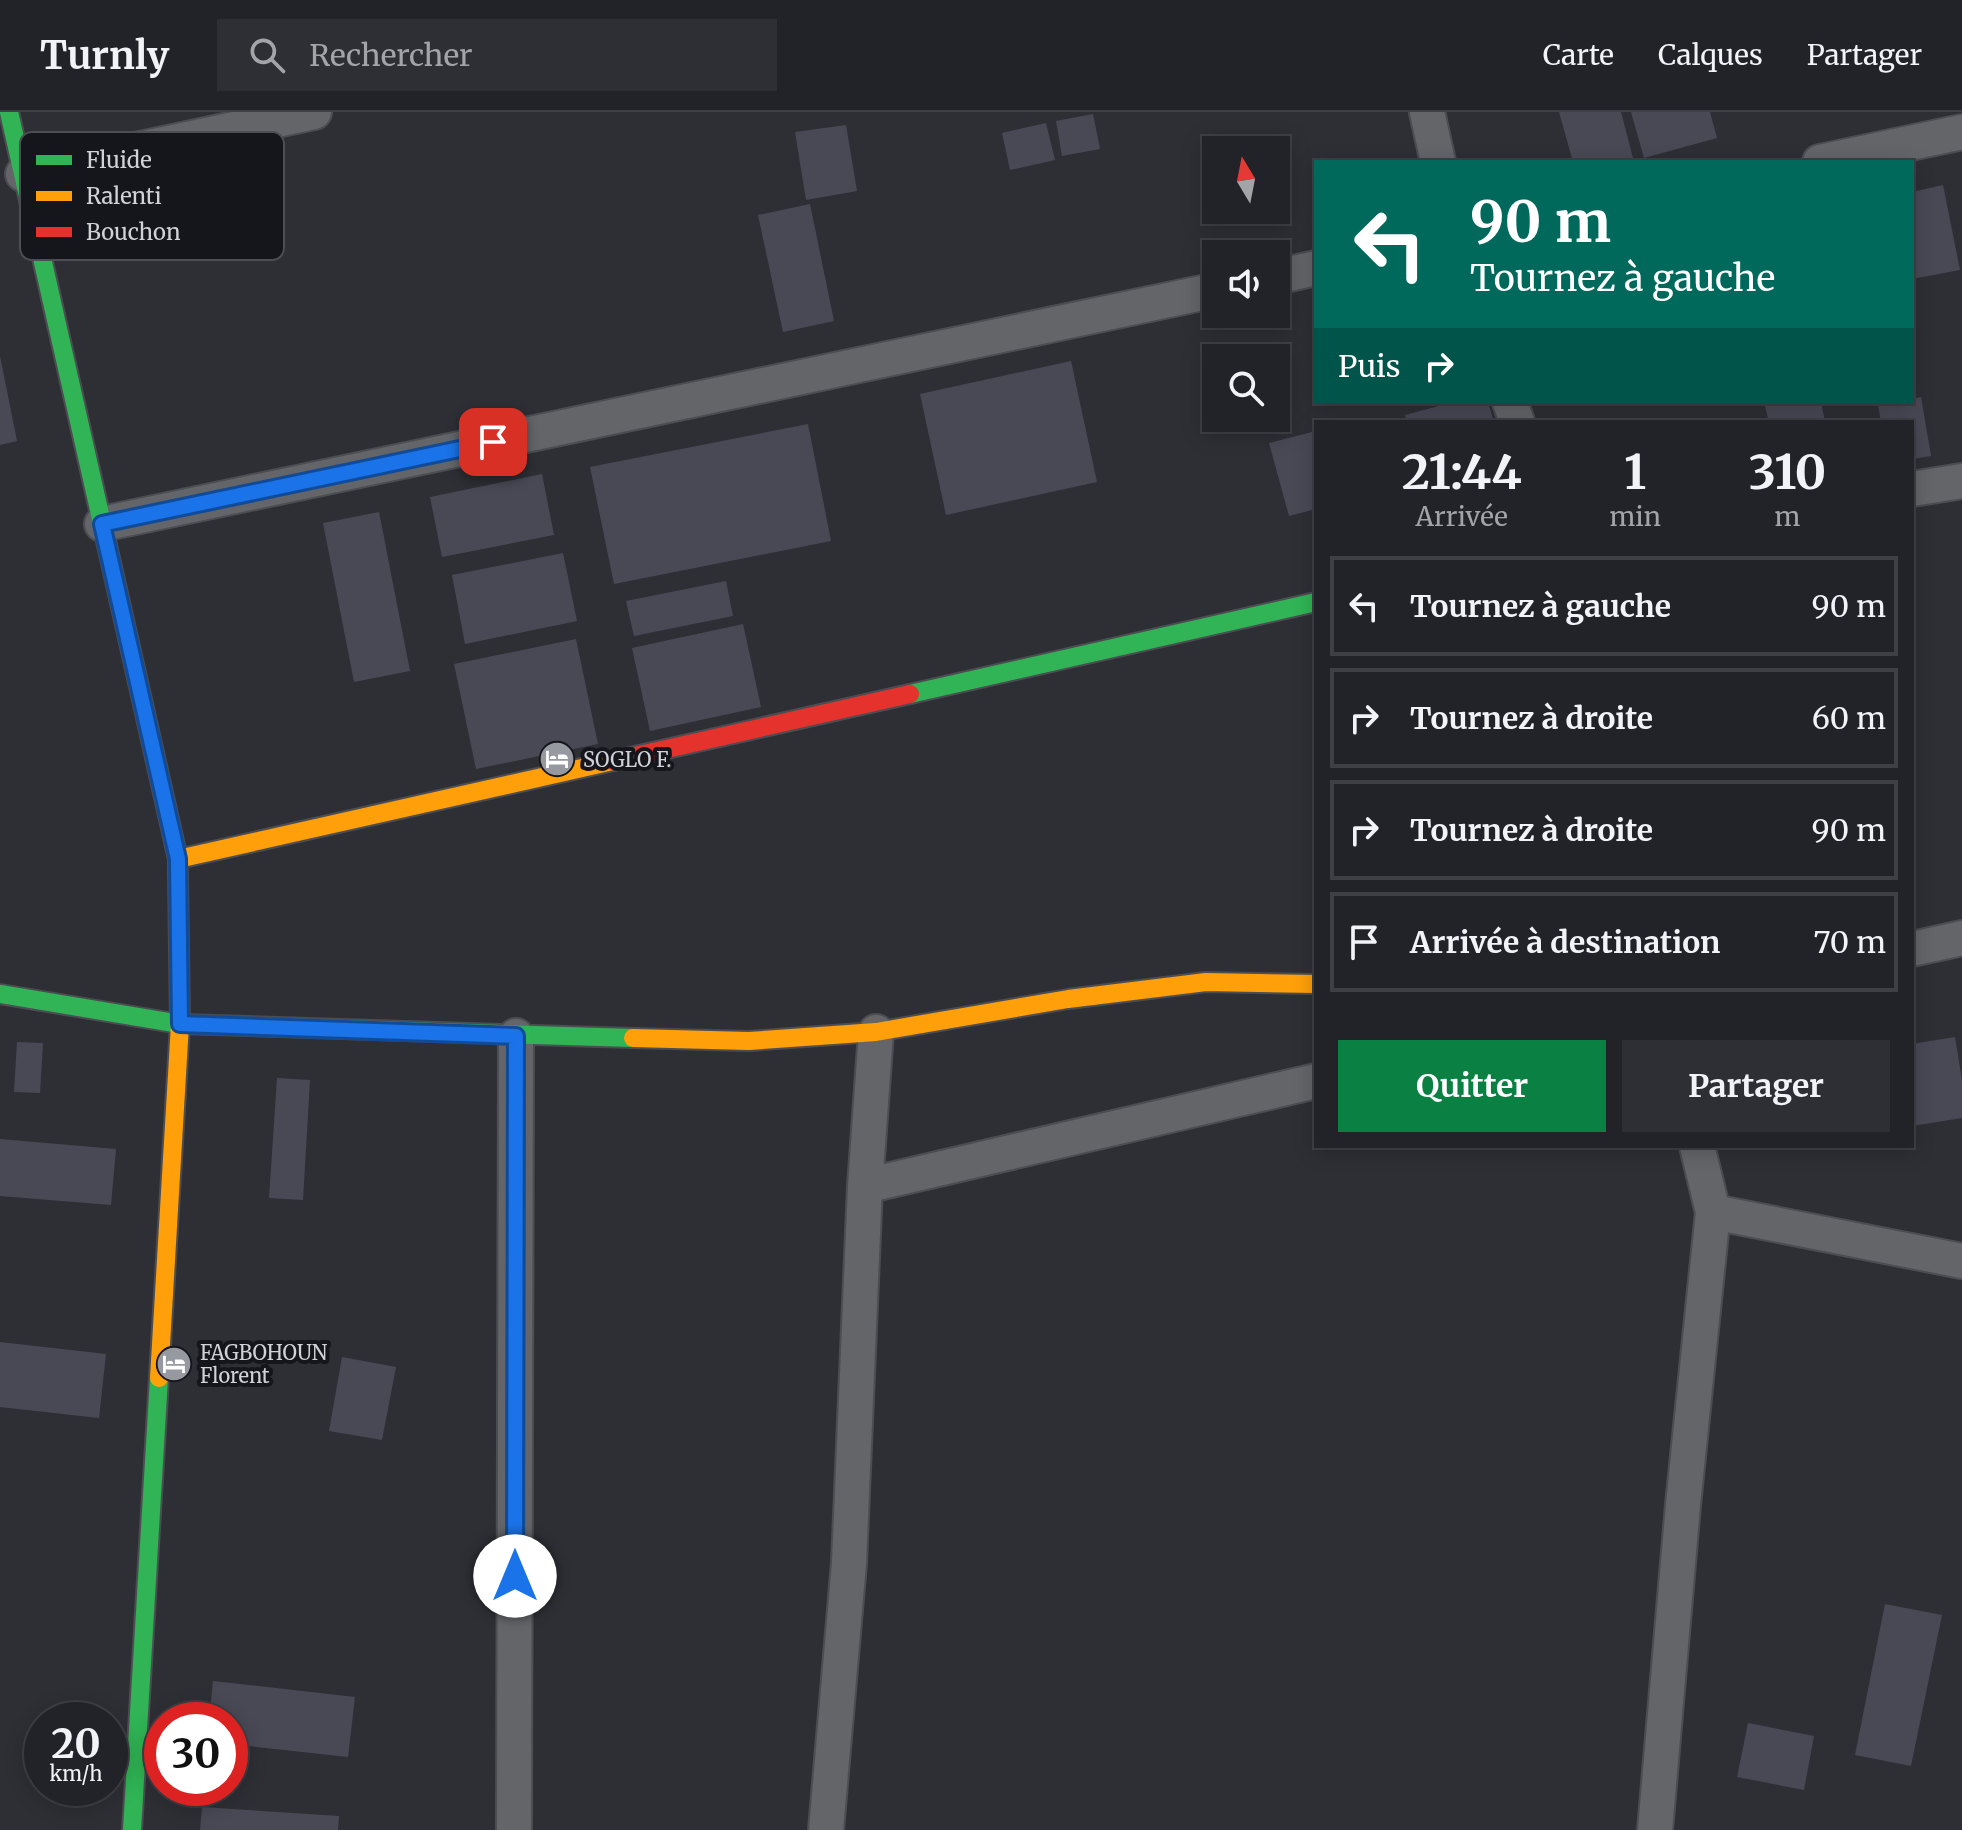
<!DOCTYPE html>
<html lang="fr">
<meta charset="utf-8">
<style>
:root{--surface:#222328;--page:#2e2f34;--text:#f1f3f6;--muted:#a2a4a8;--line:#3f4045;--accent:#0b8043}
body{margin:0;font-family:Merriweather,serif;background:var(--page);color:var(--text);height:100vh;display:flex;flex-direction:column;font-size:30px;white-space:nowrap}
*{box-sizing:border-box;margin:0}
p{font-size:26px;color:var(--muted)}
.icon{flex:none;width:44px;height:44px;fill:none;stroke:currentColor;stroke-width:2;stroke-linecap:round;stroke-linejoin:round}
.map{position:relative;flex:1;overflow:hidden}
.panel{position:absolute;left:1314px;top:308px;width:600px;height:728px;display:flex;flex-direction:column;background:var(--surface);border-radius:0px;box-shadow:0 4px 20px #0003,0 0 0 2px var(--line)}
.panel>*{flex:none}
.top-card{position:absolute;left:1314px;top:48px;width:600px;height:244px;border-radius:0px;box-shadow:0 4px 20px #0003,0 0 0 2px var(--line);background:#00695c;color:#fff;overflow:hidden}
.needle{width:52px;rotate:350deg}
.buttons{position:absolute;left:1202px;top:24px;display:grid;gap:16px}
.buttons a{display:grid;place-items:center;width:88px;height:88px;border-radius:0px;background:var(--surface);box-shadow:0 4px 20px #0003,0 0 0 2px var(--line);font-size:40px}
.speed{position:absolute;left:24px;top:1590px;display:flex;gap:16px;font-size:40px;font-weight:700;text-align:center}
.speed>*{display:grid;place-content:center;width:104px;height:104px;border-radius:50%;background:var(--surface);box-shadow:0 4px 20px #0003,0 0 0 2px var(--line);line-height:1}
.speed small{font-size:20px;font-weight:400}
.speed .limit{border:12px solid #d22;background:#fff;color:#111}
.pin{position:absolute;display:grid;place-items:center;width:68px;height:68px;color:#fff;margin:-34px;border-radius:16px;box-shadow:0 4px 12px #0006}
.me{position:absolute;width:88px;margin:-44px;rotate:0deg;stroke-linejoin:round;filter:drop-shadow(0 0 6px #0008)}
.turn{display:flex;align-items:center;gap:28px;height:168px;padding:0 24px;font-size:36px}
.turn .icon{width:104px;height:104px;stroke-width:2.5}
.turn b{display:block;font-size:56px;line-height:68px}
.then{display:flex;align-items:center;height:76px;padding:0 24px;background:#0003;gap:16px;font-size:30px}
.eta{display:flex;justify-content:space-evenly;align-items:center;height:136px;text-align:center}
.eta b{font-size:48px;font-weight:700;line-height:56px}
.primary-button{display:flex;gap:16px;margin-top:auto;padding:16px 24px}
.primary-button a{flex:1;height:92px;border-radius:0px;background:var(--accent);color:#fff;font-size:32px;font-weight:700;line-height:92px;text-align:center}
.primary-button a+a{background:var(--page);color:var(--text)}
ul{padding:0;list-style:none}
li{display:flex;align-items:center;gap:24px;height:100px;margin:0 16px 12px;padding:0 8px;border:4px solid var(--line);border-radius:0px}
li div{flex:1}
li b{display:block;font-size:30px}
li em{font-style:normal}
header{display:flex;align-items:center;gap:48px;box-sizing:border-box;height:112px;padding:0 40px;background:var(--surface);border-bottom:2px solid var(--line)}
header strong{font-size:38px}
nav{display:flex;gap:44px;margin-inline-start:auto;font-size:28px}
.search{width:560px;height:72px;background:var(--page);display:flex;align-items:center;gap:20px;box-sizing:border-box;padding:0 28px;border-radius:0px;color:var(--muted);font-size:30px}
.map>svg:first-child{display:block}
</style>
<header>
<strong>Turnly</strong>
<div class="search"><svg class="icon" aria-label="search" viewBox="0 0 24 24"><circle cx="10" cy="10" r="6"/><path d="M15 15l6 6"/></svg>Rechercher</div>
<nav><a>Carte</a><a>Calques</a><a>Partager</a></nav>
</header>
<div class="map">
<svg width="1962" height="1718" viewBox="0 0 1962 1718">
<rect width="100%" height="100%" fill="#2e2f35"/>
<path fill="#494956" d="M1559,0H1621L1634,50H1573Z
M1631,0H1710L1717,26L1644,46Z
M1093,2L1100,37L1062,44L1056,9Z
M1046,11L1055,48L1010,58L1002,21Z
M846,13L857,79L806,88L795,20Z
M1943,73L1960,158L1912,167V80Z
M810,92L834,209L783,220L758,103Z
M0,244L17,329L0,333Z
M1071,249L1097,370L946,403L920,282Z
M1921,285L1931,344L1912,347V310H1881L1878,293L1912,290V287Z
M1454,290H1488L1494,310H1407L1405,303Z
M1764,290H1821L1825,310H1769Z
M808,312L831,429L614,472L590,355Z
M1316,319V397L1289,404L1269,331Z
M542,362L554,423L442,445L430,385Z
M379,400L410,559L354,570L323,411Z
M563,441L577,509L465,532L452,463Z
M726,469L733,504L634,524L626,489Z
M743,512L761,595L650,619L632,536Z
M576,527L598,632L476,657L454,552Z
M1955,925L1962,968V1006L1912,1014V932Z
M17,930L43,931L40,981L14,980Z
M277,966L310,968L303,1088L269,1086Z
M0,1027L116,1037L111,1093L0,1084Z
M0,1230L106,1242L99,1306L0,1295Z
M342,1245L396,1255L382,1328L329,1319Z
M1885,1492L1942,1503L1911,1654L1855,1643Z
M213,1569L355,1585L348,1645L230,1632V1608H209Z
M1748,1611L1814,1624L1804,1678L1737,1665Z
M202,1695L339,1704L338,1718H200Z"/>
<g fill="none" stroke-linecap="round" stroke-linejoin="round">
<defs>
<path id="street" d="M1427,0L1438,50
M1820,50L1962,20
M23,62L314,0
M1276,165L1316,156
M1510,290L1517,310
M1912,377L1962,369
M102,412L1216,178
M1912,837L1962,826
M865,1074L1316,969
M1713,1100L1962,1149
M514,1718L516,924
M826,1718L849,1451L865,1074L876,920
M1655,1718L1683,1393L1713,1100L1697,1034"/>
<path id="fast" d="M9,0L178,747V762
M910,582L1316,490
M0,882L180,912L633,926
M132,1718L159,1266"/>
<path id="slow" d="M178,747L613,649
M633,926L749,929L876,920L1068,887L1206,870L1316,872
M159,1266L180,912L178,762"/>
<path id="jam" d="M613,649L910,582"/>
</defs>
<use href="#street" stroke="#4c4d52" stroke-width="38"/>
<use href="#fast" stroke="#4c4d52" stroke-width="22"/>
<use href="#slow" stroke="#4c4d52" stroke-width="22"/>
<use href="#jam" stroke="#4c4d52" stroke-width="22"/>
<use href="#street" stroke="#646569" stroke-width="34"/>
<use href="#fast" stroke="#30b455" stroke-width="18"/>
<use href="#slow" stroke="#ff9f0a" stroke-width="18"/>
<use href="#jam" stroke="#e5322d" stroke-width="18"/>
</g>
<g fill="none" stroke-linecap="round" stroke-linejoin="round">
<defs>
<path id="route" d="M493,330L102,412L178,747L180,912L516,924L515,1464"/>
</defs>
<use href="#route" stroke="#114b97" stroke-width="20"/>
<use href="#route" stroke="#1a73e8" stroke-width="14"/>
</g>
<defs>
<symbol id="hotel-disc" viewBox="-11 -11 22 22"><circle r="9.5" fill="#9799a0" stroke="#15161b"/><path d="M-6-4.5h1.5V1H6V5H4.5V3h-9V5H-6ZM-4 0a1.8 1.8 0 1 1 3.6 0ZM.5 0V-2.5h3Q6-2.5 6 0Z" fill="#fff"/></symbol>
</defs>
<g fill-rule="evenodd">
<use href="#hotel-disc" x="537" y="627" width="40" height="40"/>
<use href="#hotel-disc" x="154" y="1232" width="40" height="40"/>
</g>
<g text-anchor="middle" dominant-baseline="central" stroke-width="8" stroke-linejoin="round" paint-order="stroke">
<g font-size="20" fill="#d0d2d9" stroke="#15161b" text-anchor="start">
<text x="583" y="647">SOGLO F.</text>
<text x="200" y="1240">FAGBOHOUN<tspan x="200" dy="23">Florent</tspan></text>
</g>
</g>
<rect x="20" y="20" width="264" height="128" rx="12" fill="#15161b" stroke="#4d4e54" stroke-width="2"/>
<rect x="36" y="43" width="36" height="10" fill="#30b455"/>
<rect x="36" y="79" width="36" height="10" fill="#ff9f0a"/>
<rect x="36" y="115" width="36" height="10" fill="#e5322d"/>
<g font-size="22" fill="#d0d2d9">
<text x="86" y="56">Fluide</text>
<text x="86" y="92">Ralenti</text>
<text x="86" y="128">Bouchon</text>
</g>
</svg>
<div class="buttons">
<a><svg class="needle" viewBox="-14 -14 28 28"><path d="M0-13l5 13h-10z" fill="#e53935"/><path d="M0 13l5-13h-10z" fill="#a2a4a8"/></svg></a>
<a><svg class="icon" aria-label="sound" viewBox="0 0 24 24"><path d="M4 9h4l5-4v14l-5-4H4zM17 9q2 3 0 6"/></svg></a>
<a><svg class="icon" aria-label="search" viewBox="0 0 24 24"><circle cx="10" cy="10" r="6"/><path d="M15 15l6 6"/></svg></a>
</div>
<div class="speed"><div>20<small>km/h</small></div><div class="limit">30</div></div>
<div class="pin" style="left:493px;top:330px;background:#d93025"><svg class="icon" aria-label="arrive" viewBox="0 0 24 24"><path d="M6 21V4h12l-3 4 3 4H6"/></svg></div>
<svg class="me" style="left:515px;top:1464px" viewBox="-20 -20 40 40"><circle r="19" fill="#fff"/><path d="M0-13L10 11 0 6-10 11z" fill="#1a73e8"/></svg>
<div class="top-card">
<div class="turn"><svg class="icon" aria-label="left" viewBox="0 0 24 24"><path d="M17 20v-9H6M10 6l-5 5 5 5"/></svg><div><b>90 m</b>Tournez à gauche</div></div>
<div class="then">Puis<svg class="icon" aria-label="right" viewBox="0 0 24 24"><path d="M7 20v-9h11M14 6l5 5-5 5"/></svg></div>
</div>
<section class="panel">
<div class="eta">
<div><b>21:44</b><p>Arrivée</p></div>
<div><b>1</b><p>min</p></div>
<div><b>310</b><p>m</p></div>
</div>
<ul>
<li><svg class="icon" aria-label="left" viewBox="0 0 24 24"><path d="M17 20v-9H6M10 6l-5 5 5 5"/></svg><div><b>Tournez à gauche</b></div><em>90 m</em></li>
<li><svg class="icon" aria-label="right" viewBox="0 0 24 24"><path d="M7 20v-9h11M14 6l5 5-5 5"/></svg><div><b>Tournez à droite</b></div><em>60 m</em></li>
<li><svg class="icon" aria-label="right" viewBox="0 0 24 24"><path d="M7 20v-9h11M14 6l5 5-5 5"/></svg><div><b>Tournez à droite</b></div><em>90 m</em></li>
<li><svg class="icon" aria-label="arrive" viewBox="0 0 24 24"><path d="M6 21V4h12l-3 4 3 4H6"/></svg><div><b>Arrivée à destination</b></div><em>70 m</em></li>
</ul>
<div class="primary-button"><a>Quitter</a><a>Partager</a></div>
</section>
</div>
